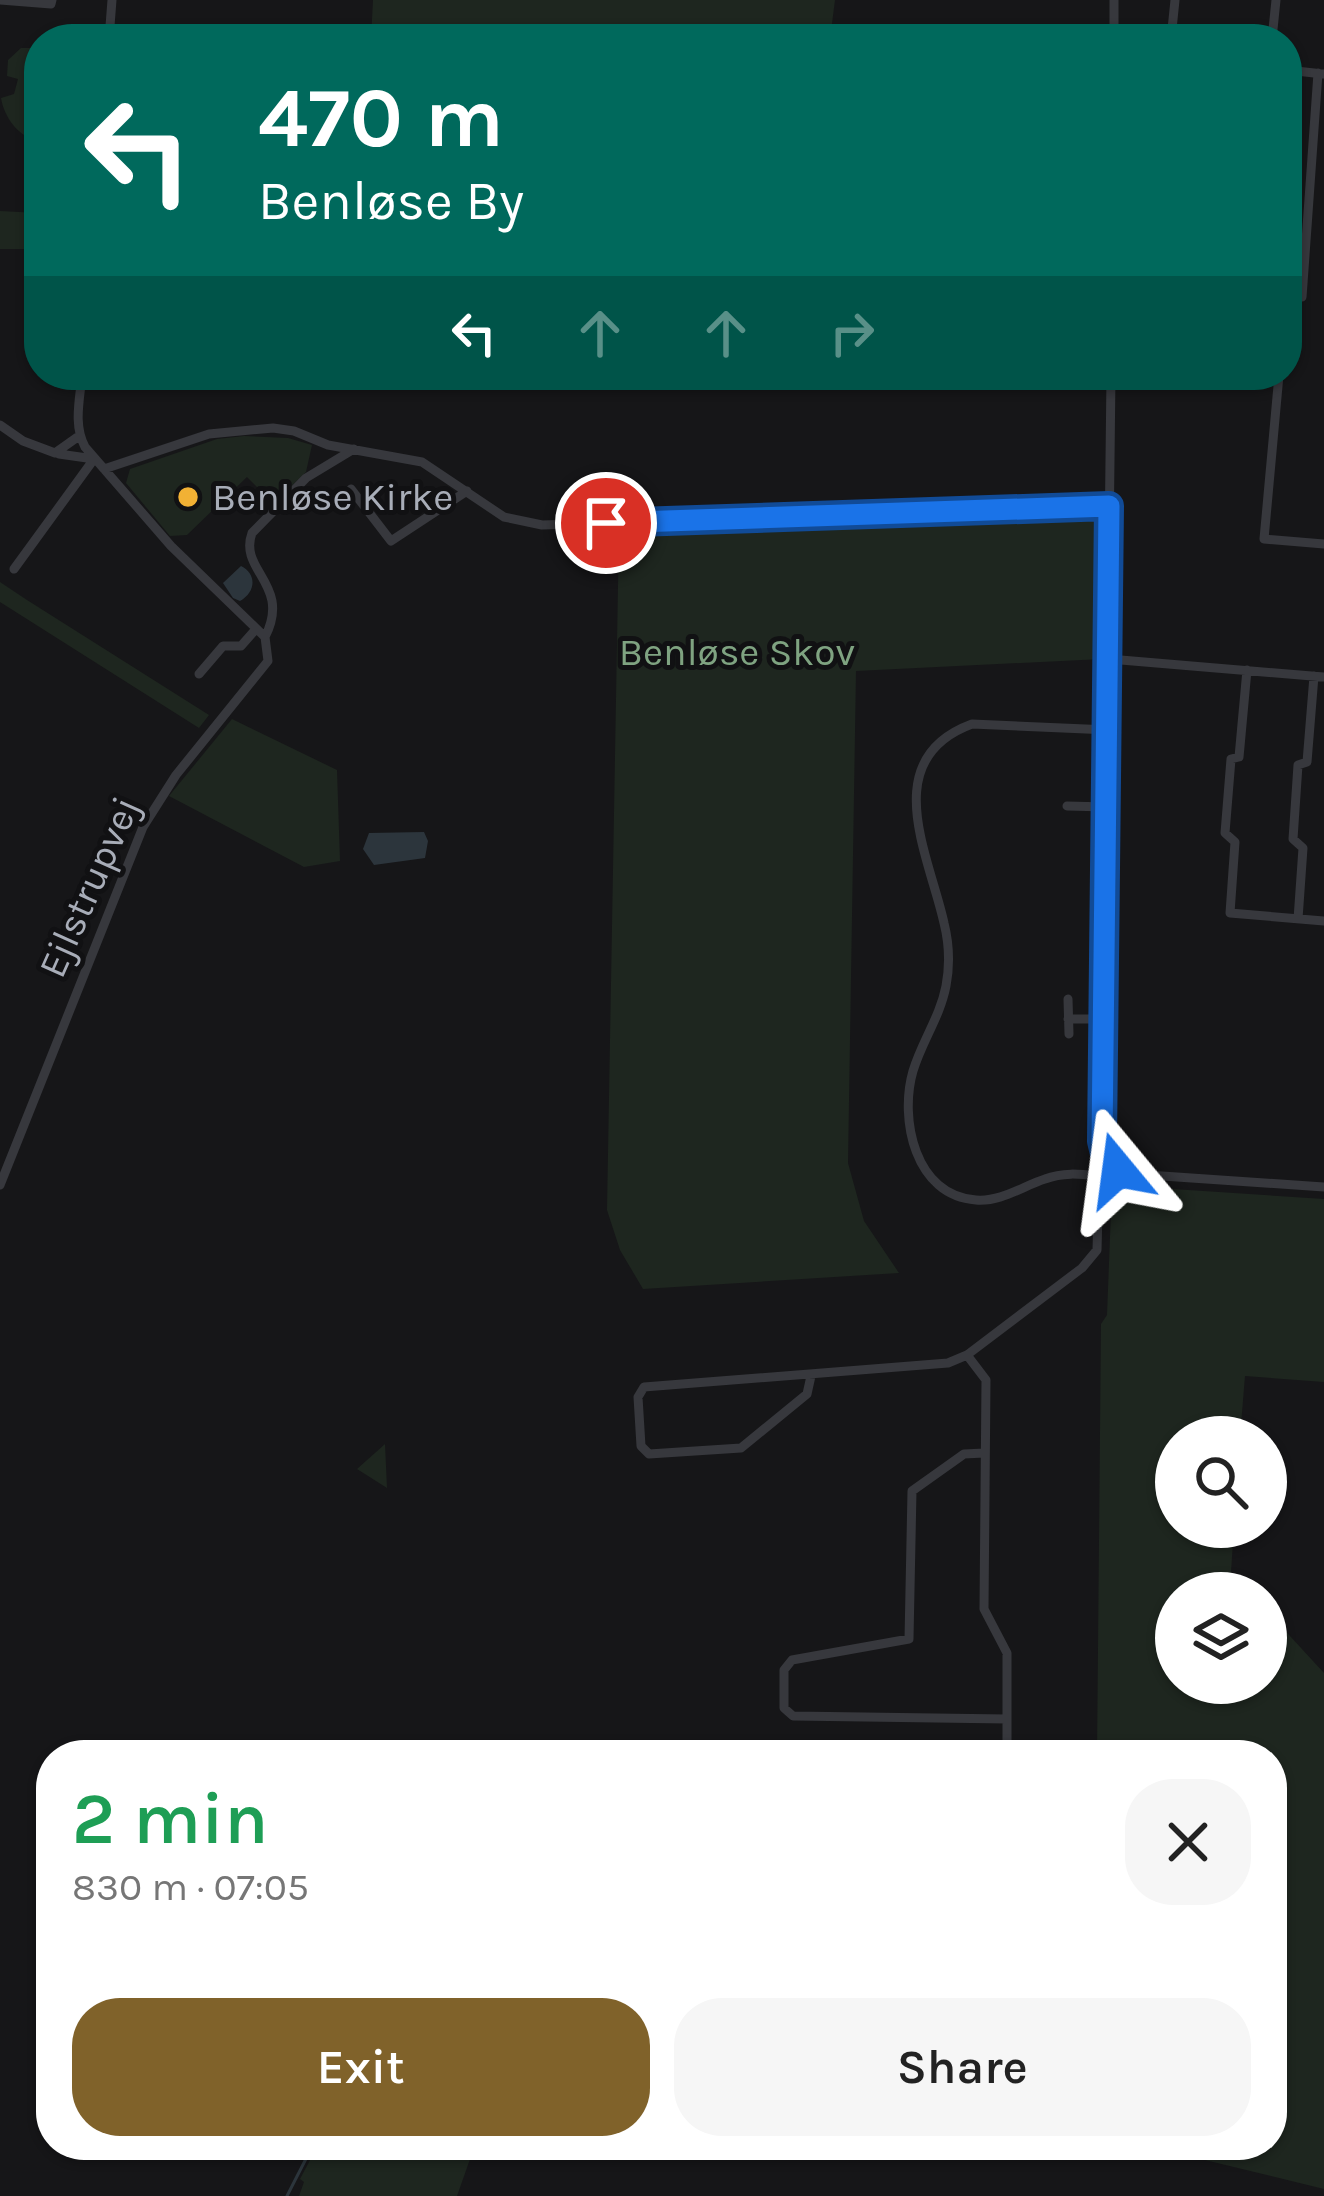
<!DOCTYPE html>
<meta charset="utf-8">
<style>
:root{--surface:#fff;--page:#f6f6f6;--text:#222;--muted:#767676;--accent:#80622a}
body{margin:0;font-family:Karla,sans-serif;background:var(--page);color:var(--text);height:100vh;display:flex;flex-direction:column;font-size:45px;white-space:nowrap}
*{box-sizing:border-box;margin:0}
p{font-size:39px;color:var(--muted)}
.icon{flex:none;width:66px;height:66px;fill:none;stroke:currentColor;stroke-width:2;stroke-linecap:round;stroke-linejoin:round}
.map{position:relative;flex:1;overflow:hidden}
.sheet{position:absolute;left:36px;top:1740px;width:1251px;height:420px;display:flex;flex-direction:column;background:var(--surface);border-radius:48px;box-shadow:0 3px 9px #0004}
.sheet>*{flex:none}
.banner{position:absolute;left:24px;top:24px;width:1278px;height:366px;border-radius:48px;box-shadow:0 3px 9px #0004;background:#00695c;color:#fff;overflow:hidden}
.controls{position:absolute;left:1155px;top:1416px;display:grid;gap:24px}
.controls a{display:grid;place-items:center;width:132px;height:132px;border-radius:50%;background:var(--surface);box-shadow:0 3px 9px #0004;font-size:60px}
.pin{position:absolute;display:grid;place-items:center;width:102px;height:102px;color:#fff;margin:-51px;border:6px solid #fff;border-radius:50%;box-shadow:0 3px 12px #0007}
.me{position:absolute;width:132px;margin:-66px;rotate:344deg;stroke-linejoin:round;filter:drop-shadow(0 0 9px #0008)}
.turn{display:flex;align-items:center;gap:42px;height:252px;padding:0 36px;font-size:54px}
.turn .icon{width:156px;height:156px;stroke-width:2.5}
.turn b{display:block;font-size:84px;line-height:102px}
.lanes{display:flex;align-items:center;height:114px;padding:0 36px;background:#0003;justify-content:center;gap:60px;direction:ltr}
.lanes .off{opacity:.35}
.round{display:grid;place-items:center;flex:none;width:126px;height:126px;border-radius:48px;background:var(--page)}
.overview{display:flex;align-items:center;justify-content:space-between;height:204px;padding:0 36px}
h1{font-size:72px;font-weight:600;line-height:90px;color:#1e9e55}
.action{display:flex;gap:24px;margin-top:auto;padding:24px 36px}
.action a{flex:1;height:138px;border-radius:48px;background:var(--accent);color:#fff;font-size:48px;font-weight:600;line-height:138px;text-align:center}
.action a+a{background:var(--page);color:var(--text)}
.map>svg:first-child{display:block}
</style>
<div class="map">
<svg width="1324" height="2196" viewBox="0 0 1324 2196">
<rect width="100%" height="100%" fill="#161618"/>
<path fill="#1e261f" d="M373,0H835L830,39H371Z
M21,48H39V65C13,90 39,114 39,141C19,138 4,117 1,98L14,94L18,79L7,76L8,60Z
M0,211L39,213V249H0Z
M244,436L288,438L312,445L306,472L277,500L269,499L247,477L187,535L170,536L126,483L130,469L217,439Z
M1102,517V659L856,671L848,1163L864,1221L899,1273L643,1289L620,1250L607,1210L619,529Z
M0,582L27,600L209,715L199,728L0,602Z
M232,719L337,770L340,861L304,867L169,796Z
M1112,1185L1324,1199V1382L1245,1376L1240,1437H1176V1527H1234L1231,1572L1251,1593H1176V1683H1266V1610L1324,1673V2189L1143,2145H1272V1755H1097L1101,1324L1107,1315Z
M385,1444L387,1488L357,1469Z
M318,2145H475L457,2196H299L304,2182L300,2179Z"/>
<path fill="#2c353c" d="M241,566C257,574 256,592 240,601L233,598L223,583Z
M424,832L428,841L425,858L374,865L363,849L369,833Z"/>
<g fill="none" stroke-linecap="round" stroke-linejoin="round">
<path stroke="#2c353c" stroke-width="3" d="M287,2196L313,2145"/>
<path stroke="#37383d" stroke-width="9" d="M0,0L51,4L52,0
M109,39L112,0
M1114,39V0
M1171,39L1175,0
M1272,39L1276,0
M1287,70L1323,74
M1302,297L1318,73
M82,375C80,399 73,425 85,447L171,546L265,637C292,584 238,571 252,533L306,478L354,449
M1111,375L1102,1141L1111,1164
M1279,375L1264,539L1324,544
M0,425L23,441L55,453L79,436
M59,454L94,459
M104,469L209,434L273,428L294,431L328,445L422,462L504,517L542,525L1110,507
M351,489L391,541L467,491
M14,569L94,459
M1109,659L1324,677
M1247,670L1239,757L1231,759L1225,833L1235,842L1230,913L1324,921
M199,674L223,646H241L256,629
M1109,730L972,724C877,759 929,855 944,923C949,943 950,965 946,986C940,1017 922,1041 913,1071C899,1119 915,1196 976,1200C1001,1202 1023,1186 1045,1179C1063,1172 1080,1174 1099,1176L1111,1164
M1067,806L1107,807
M1298,919L1303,848L1293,839L1298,765L1307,762L1314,676
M1068,999L1069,1034
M1068,1019H1104
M1111,1164L1133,1174L1324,1187
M0,1185L143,827L176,775L268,661L265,637
M967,1355L986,1380L984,1609L1007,1653V1755
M811,1376L807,1394L741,1448L649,1454L641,1446L638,1397L644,1387L948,1363L967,1355L1082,1268L1097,1250L1099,1176
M984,1453L964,1454L912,1491L909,1639L792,1660L784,1670V1708L793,1716L1007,1719"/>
</g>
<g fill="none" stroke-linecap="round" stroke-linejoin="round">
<defs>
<path id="route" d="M606,523L1109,506L1102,1141L1106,1158L1118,1170"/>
</defs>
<use href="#route" stroke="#114b97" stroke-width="30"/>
<use href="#route" stroke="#1a73e8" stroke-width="21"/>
</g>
<circle fill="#f2b134" stroke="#111113" stroke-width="4.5" cx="188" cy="497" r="12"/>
<g text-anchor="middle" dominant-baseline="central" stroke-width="10" stroke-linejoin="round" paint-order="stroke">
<g font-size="39" fill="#a8adb8" stroke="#111113" text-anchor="start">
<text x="212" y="497">Benløse Kirke</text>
</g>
<g font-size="39" fill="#7fa381" stroke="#111113">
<text x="737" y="652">Benløse Skov</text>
</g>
<g font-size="39" fill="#a8adb8" stroke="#111113">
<text transform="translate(89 887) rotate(-66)">Ejlstrupvej</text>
</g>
</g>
</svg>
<div class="controls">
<a><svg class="icon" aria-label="search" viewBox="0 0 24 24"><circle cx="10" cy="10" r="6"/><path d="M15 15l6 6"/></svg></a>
<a><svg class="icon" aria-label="layers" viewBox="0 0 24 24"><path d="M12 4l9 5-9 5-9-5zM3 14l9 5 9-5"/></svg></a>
</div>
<div class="pin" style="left:606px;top:523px;background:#d93025"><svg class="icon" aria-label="arrive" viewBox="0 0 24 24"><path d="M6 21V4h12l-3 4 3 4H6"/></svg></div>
<svg class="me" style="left:1118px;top:1170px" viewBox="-20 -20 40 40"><path d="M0-17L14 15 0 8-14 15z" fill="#1a73e8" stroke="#fff" stroke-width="4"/></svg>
<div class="banner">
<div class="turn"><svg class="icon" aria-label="left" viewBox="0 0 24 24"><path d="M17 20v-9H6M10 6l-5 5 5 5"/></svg><div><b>470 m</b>Benløse By</div></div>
<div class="lanes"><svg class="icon" aria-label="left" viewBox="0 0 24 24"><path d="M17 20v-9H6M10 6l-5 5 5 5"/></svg><svg class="icon off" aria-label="ahead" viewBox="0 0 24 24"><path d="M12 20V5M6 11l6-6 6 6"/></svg><svg class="icon off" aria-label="ahead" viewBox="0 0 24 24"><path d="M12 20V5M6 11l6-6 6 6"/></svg><svg class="icon off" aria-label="right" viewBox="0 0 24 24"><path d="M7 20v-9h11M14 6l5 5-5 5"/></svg></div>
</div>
<section class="sheet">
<div class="overview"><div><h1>2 min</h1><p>830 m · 07:05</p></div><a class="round"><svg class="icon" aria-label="close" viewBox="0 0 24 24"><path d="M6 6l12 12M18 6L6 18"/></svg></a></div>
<div class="action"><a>Exit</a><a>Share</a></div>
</section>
</div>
